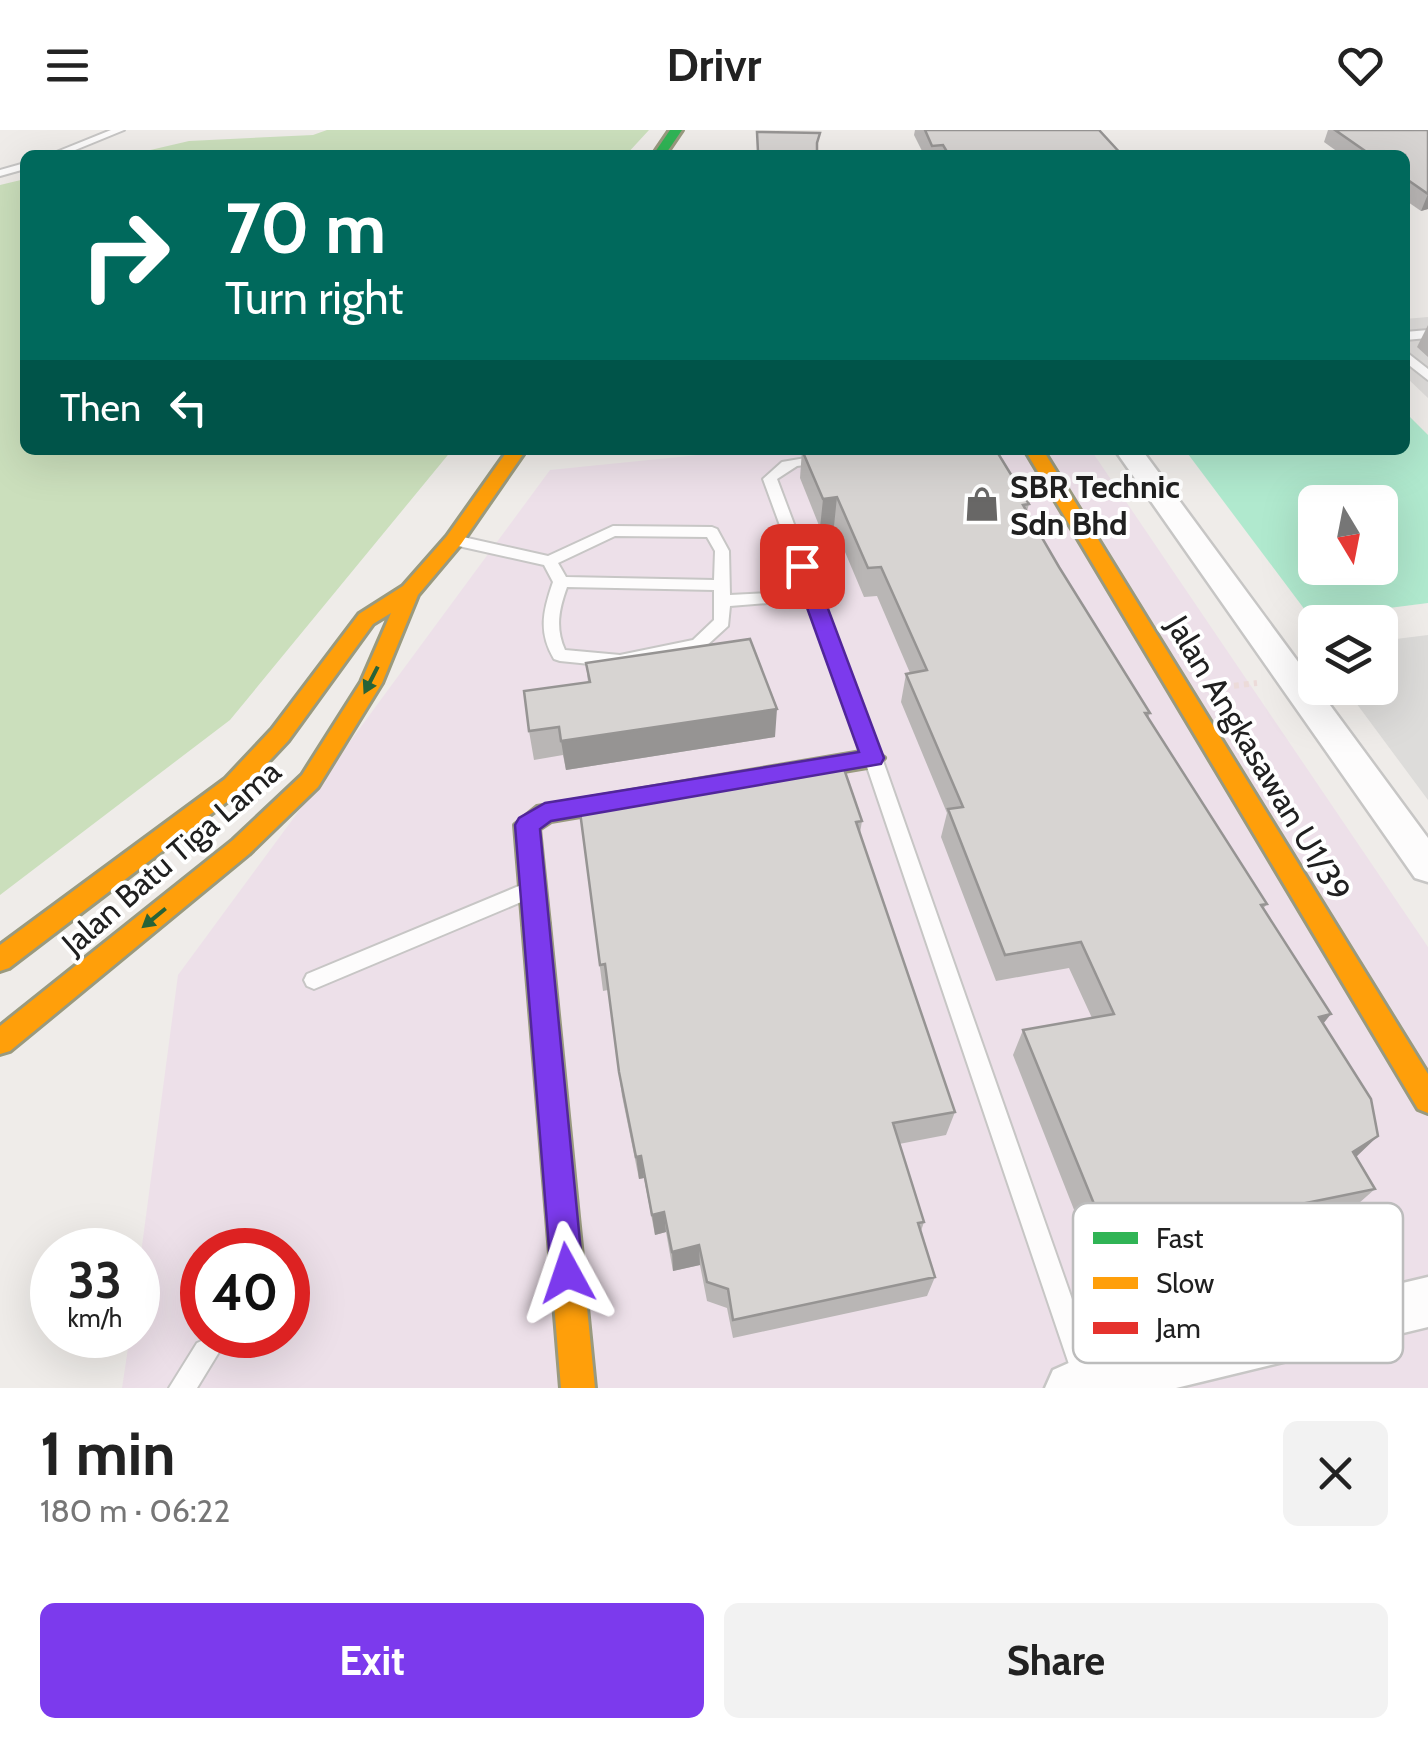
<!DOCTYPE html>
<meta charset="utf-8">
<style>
:root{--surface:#fff;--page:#f2f2f2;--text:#222;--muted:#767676;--accent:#7c3aed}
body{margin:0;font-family:Cabin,sans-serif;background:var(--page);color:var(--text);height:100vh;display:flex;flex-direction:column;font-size:38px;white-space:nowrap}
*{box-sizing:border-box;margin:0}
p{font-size:32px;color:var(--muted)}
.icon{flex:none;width:55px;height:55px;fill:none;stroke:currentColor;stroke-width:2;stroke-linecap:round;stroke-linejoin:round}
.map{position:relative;height:1258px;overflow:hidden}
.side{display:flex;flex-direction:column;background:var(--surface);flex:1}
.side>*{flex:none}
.hud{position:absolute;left:20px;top:20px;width:1390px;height:305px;border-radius:15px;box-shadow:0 10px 40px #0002;background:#00695c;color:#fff;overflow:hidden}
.needle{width:65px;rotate:170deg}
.buttons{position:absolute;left:1298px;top:355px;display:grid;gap:20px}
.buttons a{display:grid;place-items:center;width:100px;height:100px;border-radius:15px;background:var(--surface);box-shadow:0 10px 40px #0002;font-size:50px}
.speed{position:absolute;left:30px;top:1098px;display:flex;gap:20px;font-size:50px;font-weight:700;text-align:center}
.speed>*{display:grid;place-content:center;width:130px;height:130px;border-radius:50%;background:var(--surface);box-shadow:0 10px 40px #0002;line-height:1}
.speed small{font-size:25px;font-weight:400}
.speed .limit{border:15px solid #d22;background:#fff;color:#111}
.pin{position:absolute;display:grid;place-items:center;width:85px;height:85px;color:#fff;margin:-42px;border-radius:20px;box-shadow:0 5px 15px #0006}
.me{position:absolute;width:110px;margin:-55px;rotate:355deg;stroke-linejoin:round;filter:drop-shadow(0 0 8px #0008)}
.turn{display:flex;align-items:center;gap:35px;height:210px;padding:0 40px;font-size:45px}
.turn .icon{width:130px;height:130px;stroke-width:2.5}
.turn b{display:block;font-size:70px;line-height:85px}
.then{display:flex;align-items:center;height:95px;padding:0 40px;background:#0003;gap:20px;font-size:38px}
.round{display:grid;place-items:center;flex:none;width:105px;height:105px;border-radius:15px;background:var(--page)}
.summary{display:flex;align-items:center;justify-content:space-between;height:170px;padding:0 40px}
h1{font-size:60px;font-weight:700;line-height:75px}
.action{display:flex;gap:20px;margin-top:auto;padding:20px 40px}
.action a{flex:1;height:115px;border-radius:15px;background:var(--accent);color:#fff;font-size:40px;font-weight:700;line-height:115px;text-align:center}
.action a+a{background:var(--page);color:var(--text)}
header{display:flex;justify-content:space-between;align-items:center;height:130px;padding:0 40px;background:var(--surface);font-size:45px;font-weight:700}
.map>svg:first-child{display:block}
</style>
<header><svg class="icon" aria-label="menu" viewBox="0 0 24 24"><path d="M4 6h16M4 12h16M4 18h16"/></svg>Drivr<svg class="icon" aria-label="heart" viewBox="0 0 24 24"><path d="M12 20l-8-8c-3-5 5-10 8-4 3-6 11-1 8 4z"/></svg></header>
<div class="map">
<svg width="1428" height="1258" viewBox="0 0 1428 1258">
<rect width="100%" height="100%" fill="#efece9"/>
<path fill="#dedcda" d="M1428,187V268L1405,246V189Z"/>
<path fill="#ede0e9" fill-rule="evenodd" d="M748,320H1091L1428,817V1258H122L130,1205H138V1146L178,845L550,340ZM202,1120H288V1205H202Z"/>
<path fill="#dddcda" d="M1428,505V670L1345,558H1380V511Z"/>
<path fill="#cbdfbc" d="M327,0H649L626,25H129L189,11L313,5Z
M25,49V320H452L230,590L0,765V55Z"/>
<path fill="#b0e9ce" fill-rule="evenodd" d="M1405,282L1428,305V473L1311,488L1185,320H1405ZM1315,372H1380V438H1315Z"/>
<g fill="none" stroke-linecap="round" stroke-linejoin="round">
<defs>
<path id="lane" d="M111,0H124L63,25H49Z
M25,33V39L0,46V40Z
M1428,200V208L1405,210V202Z
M1405,221L1428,239V250L1405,232Z
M823,325L830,329L828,332L797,336L777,349L882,628L1100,1249L1096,1258H1078L1074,1249L864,628L807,470L730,476L728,496L704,518L698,520L620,537L560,531L554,529C538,502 543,481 553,452L544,435L454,415L447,410L454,405L548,426L613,396L712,397L717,399L729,421L730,465L804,461L763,349L782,332ZM615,406L707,407L715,421L714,450L566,447L558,433ZM567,457L714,460V490L693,510L620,525L565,520C555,498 559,479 567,457Z
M526,753L533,755L536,761L533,767L314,859L307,856L304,850L307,844Z
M206,1209L215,1213L219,1222L197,1258H169L197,1213Z"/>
<path id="street" d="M1115,320H1142L1428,708V752L1415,748Z
M1428,1147V1197L1176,1258H1045L1053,1240L1071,1232Z"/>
<path id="fast" d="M670,0H682L665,25H653Z"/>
<path id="slow" d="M508,320H526L461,414L418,465L382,553L318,657L249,724L10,921L0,924V896L233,710L302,645L361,552L391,483L373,494L288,611L241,661L9,838L0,841V815L225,649L272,599L359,484L403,456L447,406Z
M1025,320H1043L1428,944V983L1418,979Z
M536,783L545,786L549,794L595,1258H561L523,794L527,786Z"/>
<path id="jam" d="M873,620L884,628L873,636L551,691L539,699L549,794L545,802L536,805L527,802L523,794L515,695L537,677Z"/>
</defs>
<use href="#lane" stroke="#c7c6c5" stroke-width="4"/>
<use href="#street" stroke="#c7c6c5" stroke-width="5"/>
<use href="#fast" stroke="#999a7f" stroke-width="6"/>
<use href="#slow" stroke="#999a7f" stroke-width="6"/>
<use href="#jam" stroke="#999a7f" stroke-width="6"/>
<path stroke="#ecdbd9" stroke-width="6" stroke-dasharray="5 5" stroke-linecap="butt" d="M1224,557L1257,553"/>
<use href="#lane" fill="#fdfcfc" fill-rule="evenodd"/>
<use href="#street" fill="#fdfcfc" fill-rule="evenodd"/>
<use href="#fast" fill="#30b455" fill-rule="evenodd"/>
<use href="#slow" fill="#ff9f0a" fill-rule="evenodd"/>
<use href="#jam" fill="#e5322d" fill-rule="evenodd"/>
</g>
<path fill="#b9b6b5" d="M915,0H1099L1122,25H924L914,5Z
M1328,0H1428V79L1421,81L1405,70V25H1342L1324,12Z
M1428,195V227L1417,217Z
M802,320L1029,374L1027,381L1059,437L1150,583L1148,588L1267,774L1263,779L1323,894L1356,1027L1375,1059L1350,1081L1095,1133L1013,925L1023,900L1092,888L1069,838L996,851L941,707L947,683L901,572L906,544L910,543L877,466L864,467L834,396L820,398L800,348Z
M586,533L775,607L566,640L563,625L534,630L529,601L588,552Z
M579,674L862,691L860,703L955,982L946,1005L899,1014L924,1092L921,1101L935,1147L927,1166L733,1208L727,1178L707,1171L700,1135L673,1141L666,1102L655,1105L644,1048L639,1049L622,966L608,860L603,861Z"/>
<path fill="#969493" d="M1428,64V79L1421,81Z
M837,367L834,396L820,398L823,369Z
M777,579L775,607L566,640L561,611Z
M1331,884L1311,909L1319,887Z
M1378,1006L1354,1029L1353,1022Z
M641,1026L644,1048L639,1049L636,1027Z
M664,1082L666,1102L655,1105L652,1085Z
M699,1115L700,1135L673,1141L672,1122Z"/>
<path fill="#d7d4d2" stroke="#969493" stroke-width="2.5" d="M925,0H1099L1122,25H949L943,15L932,16Z
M1335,0H1428V64L1405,48V25H1371Z
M757,2L820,3L817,13V25H744V22H758Z
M802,320H996L1029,374L1023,375L1059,437L1150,583H1145L1267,774L1261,775L1331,884L1319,887L1371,969L1378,1006L1353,1022L1375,1059L1110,1113L1023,900L1114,884L1081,812L1005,825L948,679L963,677L906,544L927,540L881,437L868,438L837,367L823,369Z
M750,509L777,579L561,611L559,597L529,601L524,561L590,552L586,533Z
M843,636L862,691L856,692L955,982L893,993L924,1092L918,1093L935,1147L733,1190L728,1159L707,1152L699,1115L672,1122L664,1082L652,1085L641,1026L636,1027L619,942L605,834L600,835L579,674Z"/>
<defs><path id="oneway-solid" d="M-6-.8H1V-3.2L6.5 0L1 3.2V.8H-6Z" transform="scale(2.5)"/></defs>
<g fill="#276338">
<use href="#oneway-solid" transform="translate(371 550) rotate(117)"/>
<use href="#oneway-solid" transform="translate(154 788) rotate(141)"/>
</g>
<path fill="#7c3aed" stroke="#51269a" stroke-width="2.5" d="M802,430L812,436L884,628L881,634L551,691L540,699L583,1143L578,1154L567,1158L556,1154L551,1143L515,695L519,688L545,673L859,622L792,436Z"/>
<defs>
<symbol id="shop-bare" viewBox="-9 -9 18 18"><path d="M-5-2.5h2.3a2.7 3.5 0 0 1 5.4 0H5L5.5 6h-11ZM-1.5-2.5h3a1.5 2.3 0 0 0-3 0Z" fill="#686766" stroke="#fff" stroke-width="2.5" paint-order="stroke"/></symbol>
</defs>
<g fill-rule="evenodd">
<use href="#shop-bare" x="957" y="349" width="50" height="50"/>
</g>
<g text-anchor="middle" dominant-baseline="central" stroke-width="8" stroke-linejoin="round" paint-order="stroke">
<g font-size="32" font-weight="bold" fill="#202020" stroke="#fff" text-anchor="start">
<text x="1010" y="356">SBR Technic<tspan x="1010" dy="37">Sdn Bhd</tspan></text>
</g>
<g font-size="32" fill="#202020" stroke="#fff">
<text transform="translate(1259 628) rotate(59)">Jalan Angkasawan U1/39</text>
<text transform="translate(171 727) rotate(-41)">Jalan Batu Tiga Lama</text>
</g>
</g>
<rect x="1073" y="1073" width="330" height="160" rx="15" fill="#fff" stroke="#bcbcbc" stroke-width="2.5"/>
<rect x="1093" y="1102" width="45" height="12" fill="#30b455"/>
<rect x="1093" y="1147" width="45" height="12" fill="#ff9f0a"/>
<rect x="1093" y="1192" width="45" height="12" fill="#e5322d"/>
<g font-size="28" fill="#202020">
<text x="1156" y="1118">Fast</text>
<text x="1156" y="1163">Slow</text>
<text x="1156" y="1208">Jam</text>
</g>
</svg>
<div class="buttons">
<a><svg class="needle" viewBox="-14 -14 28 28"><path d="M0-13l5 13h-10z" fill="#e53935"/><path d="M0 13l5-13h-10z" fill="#767676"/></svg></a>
<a><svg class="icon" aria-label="layers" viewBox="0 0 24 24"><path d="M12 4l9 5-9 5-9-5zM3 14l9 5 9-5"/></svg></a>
</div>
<div class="speed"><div>33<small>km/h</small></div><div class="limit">40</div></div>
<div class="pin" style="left:802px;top:436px;background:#d93025"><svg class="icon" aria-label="arrive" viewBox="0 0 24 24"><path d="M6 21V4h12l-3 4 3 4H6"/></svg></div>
<svg class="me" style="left:567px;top:1143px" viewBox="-20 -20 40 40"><path d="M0-17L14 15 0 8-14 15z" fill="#7c3aed" stroke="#fff" stroke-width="4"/></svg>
<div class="hud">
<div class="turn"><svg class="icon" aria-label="right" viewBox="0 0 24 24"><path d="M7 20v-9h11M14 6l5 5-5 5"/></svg><div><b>70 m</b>Turn right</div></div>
<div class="then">Then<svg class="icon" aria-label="left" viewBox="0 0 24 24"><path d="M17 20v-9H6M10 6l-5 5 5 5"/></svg></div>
</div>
</div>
<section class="side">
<div class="summary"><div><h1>1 min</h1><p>180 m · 06:22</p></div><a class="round"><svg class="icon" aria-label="close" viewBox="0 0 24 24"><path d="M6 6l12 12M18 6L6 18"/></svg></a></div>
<div class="action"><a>Exit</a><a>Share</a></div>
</section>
